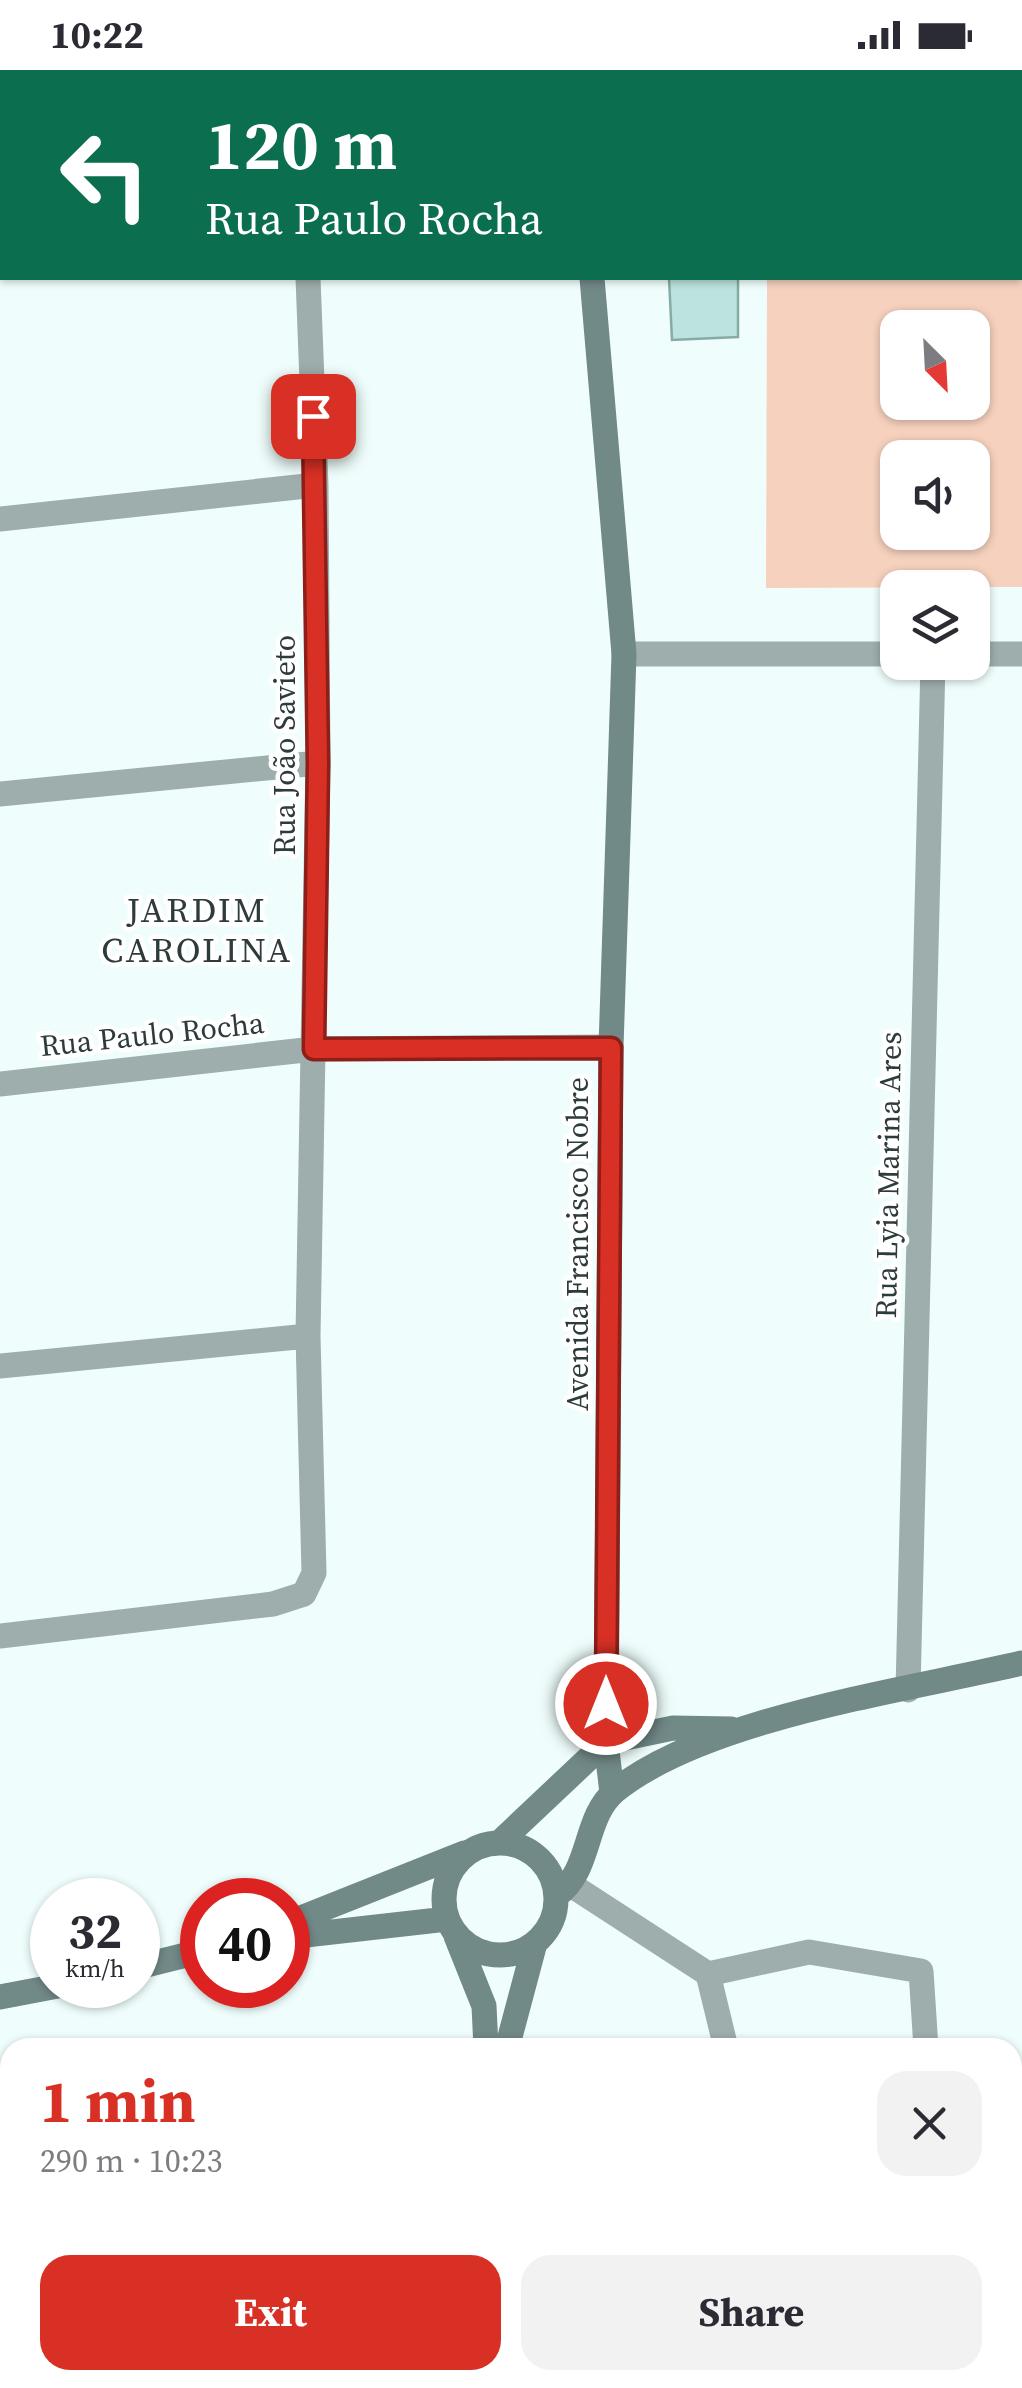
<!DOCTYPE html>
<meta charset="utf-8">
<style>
:root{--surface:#fff;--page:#f2f2f3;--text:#2b2b33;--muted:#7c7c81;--accent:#d93025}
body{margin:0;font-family:"Source Serif 4",serif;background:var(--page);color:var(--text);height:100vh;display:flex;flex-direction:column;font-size:38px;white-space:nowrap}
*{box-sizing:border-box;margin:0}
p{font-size:32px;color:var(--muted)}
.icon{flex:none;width:55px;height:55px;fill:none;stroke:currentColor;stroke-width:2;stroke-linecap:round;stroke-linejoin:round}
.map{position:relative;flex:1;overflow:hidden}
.sheet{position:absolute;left:0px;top:1968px;width:1022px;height:352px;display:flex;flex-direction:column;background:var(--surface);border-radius:30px 30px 0 0;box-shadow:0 2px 8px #0004}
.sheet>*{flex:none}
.top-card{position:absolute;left:0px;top:0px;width:1022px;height:210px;box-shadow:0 2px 8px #0004;background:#0b6e4f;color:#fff;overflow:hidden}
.needle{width:65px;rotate:156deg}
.buttons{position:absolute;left:880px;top:240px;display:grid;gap:20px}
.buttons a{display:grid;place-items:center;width:110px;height:110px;border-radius:20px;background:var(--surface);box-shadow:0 2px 8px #0004;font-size:50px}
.speed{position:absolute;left:30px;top:1808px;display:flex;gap:20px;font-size:50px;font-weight:700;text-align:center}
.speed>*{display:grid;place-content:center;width:130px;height:130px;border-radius:50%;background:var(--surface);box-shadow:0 2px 8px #0004;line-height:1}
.speed small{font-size:25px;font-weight:400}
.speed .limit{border:15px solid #d22;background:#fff;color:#111}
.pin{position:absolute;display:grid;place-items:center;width:85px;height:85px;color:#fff;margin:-42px;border-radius:20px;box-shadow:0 5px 15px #0006}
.me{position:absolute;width:110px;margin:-55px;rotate:0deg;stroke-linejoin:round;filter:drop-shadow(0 0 8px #0008)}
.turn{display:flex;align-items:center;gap:35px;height:210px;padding:0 40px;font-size:45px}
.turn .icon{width:130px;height:130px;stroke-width:2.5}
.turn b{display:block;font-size:70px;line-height:85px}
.round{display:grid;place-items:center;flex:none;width:105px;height:105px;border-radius:30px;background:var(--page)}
.overview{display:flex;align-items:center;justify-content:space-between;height:170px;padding:0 40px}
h1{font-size:60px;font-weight:700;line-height:75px;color:var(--accent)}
.primary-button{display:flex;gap:20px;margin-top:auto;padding:20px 40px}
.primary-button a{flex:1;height:115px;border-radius:30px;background:var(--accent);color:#fff;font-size:40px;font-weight:700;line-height:115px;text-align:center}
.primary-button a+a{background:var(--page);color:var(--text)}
.status{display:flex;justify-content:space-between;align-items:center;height:70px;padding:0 50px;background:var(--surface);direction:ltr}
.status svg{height:28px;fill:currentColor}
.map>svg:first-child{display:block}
</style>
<div class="status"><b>10:22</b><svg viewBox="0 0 49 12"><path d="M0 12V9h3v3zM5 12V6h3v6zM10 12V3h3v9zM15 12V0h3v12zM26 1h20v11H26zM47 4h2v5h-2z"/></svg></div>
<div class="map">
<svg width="1022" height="2318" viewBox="0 0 1022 2318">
<rect width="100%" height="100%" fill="#effefc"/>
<path fill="#f6d1be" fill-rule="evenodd" d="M767,0H1022V517L766,518L767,208H1020V2ZM898,258H972V332H898ZM898,388H972V462H898Z"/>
<path fill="#bce3df" stroke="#86aba7" stroke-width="2.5" d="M669,208H738V267L672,270Z"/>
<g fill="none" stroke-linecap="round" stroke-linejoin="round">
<path stroke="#9eaeac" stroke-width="25" d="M62,0L64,2
M0,162H2
M0,449L316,415
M624,584H898
M972,584H1022
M0,724L318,693
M0,1014L314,979L611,977
M0,1296L308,1266
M0,1566L273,1534L304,1524L314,1503L308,1266L318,693L316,415L308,208
M908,1620L933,592
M571,1815L708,1904L726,1978
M708,1904L809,1882L921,1901L926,1978"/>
<path stroke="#718987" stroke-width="25" d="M570,0V2
M592,208L624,584L611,977L606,1672L612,1723
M500,1772L606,1672L673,1658L731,1659
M444 1829a56 56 0 1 1 112 0a56 56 0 1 1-112 0Z
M557,1825C592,1800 583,1748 615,1721C705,1648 908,1620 1022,1593
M288,1853L464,1783
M456,1866L484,1936L486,1978
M288,1867L447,1849
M138,1897L202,1881
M0,1927L63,1915
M507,1978L535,1873
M372,2318L375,2310"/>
</g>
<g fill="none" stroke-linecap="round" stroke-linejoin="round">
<defs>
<path id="route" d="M313,346L318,693L314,979L611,978L606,1634"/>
</defs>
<use href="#route" stroke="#8d1f18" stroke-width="25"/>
<use href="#route" stroke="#d93025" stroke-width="18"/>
</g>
<g text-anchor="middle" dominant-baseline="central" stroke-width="9" stroke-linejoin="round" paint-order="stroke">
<g font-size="30" fill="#2d3c3b" stroke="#fff">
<text transform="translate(284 675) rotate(-90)">Rua João Savieto</text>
<text transform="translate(152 964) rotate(-6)">Rua Paulo Rocha</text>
<text transform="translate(888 1105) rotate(-89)">Rua Lyia Marina Ares</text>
<text transform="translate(577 1174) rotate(-90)">Avenida Francisco Nobre</text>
</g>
<g font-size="35" letter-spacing="2.5" fill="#2d3c3b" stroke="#fff">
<text x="197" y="840">JARDIM<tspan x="197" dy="40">CAROLINA</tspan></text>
</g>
</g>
</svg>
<div class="buttons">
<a><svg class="needle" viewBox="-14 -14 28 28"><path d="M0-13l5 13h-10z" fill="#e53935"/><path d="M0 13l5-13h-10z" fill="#7c7c81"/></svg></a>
<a><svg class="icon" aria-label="sound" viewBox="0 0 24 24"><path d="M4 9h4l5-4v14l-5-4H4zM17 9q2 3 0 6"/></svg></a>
<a><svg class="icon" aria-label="layers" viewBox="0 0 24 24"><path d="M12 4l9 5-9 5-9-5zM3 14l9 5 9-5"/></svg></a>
</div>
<div class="speed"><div>32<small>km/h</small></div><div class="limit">40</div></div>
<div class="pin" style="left:313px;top:346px;background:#d93025"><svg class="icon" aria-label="arrive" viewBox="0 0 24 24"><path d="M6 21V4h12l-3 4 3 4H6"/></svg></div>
<svg class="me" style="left:606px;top:1634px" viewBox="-20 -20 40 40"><circle r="17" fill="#d93025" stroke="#fff" stroke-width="3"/><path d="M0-11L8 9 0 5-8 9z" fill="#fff"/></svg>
<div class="top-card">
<div class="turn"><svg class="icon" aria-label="left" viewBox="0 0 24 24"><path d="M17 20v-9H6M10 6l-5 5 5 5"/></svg><div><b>120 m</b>Rua Paulo Rocha</div></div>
</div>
<section class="sheet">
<div class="overview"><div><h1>1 min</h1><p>290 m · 10:23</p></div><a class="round"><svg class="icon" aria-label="close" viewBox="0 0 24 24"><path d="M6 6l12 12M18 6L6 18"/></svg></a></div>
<div class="primary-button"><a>Exit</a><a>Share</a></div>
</section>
</div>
